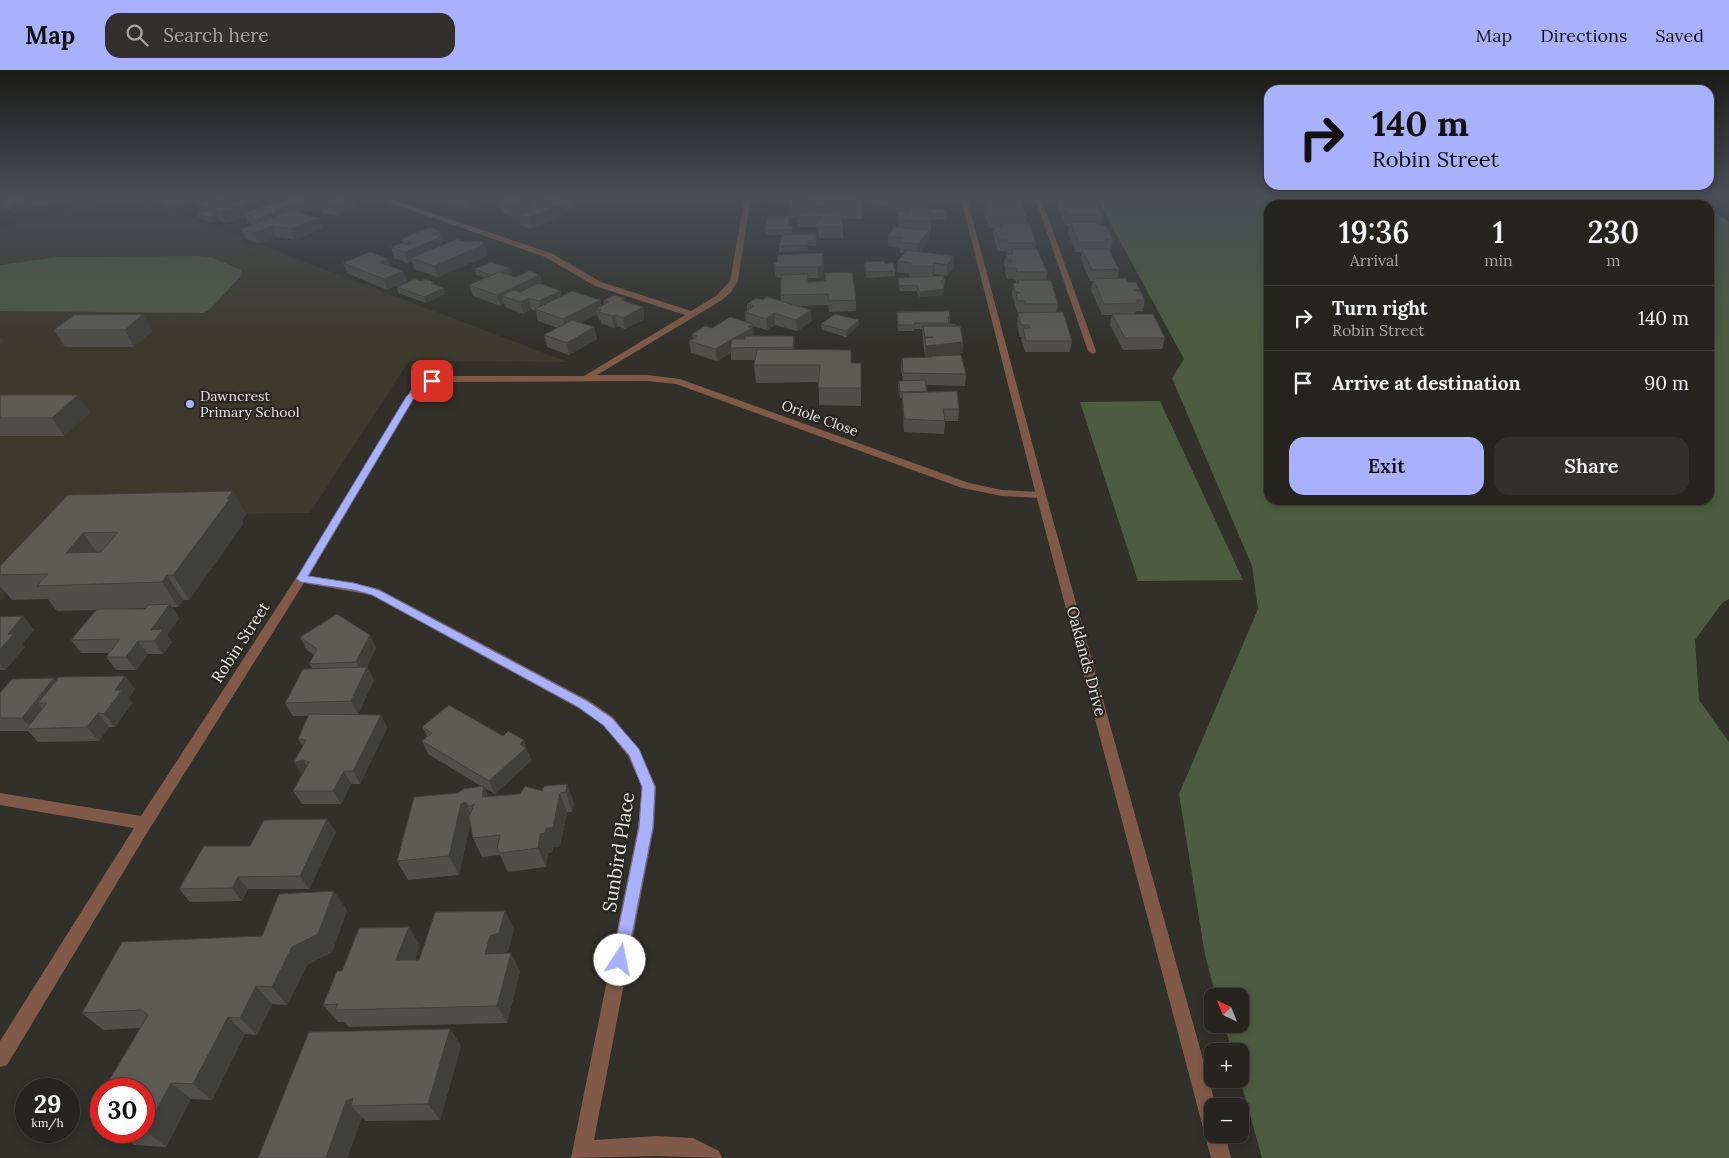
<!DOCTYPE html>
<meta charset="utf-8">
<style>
:root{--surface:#25241f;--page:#31302c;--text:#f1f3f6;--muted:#a3a4a4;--line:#42413d;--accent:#a9b0fc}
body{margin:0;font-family:Lora,serif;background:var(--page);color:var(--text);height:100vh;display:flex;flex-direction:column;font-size:19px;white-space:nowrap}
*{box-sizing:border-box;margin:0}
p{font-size:16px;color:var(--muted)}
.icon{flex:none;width:28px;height:28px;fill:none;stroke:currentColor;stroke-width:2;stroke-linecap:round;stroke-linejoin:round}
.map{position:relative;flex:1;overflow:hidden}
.side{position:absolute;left:1264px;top:130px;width:450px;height:305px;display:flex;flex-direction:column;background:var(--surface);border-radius:15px;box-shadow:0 2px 8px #0003,0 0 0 1px var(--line)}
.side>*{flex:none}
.guide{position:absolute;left:1264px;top:15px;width:450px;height:105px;border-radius:15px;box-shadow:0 2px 8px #0003,0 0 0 1px var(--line);background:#a9b0fc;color:#111;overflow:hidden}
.needle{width:32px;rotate:317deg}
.controls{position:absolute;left:1204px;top:918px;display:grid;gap:10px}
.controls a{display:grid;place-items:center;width:45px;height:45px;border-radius:10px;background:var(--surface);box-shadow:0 2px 8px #0003,0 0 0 1px var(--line);font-size:25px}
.speed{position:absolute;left:15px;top:1008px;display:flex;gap:10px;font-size:25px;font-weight:700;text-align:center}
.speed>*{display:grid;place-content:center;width:65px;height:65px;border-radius:50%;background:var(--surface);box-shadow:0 2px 8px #0003,0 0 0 1px var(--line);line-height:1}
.speed small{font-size:12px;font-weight:400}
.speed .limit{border:8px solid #d22;background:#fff;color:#111}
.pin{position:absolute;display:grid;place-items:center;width:42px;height:42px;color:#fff;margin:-21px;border-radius:10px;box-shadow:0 2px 8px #0006}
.me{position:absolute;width:55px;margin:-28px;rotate:11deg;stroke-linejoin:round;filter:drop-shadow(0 0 4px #0008)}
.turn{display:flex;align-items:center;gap:18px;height:105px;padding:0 25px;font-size:22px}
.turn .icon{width:65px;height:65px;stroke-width:2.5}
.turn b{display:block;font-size:35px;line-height:42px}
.eta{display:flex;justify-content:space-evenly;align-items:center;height:85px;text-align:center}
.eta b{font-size:30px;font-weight:600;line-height:35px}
.action{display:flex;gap:10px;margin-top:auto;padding:10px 25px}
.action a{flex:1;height:58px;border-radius:15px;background:var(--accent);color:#111;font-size:20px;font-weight:600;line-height:58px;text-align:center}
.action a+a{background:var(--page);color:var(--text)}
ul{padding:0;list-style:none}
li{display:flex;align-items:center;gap:15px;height:65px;padding:0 25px;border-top:1px solid var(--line)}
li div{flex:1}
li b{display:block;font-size:19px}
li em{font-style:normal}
header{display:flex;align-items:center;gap:30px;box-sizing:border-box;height:70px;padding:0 25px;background:var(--accent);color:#111}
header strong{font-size:24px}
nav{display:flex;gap:28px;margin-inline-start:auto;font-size:18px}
.search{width:350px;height:45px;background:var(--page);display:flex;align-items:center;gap:12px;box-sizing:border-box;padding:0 18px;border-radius:15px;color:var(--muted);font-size:19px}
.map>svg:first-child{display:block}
</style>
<header>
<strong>Map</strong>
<div class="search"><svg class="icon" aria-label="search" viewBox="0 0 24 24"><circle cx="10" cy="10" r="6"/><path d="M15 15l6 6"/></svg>Search here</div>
<nav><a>Map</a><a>Directions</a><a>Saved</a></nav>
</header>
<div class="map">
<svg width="1729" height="1088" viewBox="0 0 1729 1088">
<rect width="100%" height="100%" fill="#313029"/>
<path fill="#3c392d" d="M113,125H127L244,168L240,171L252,176L258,174L568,292L409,291L310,443L86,446L0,531V159Z"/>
<path fill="#4d5c40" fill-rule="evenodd" d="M1095,125H1711V139L1729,152V529L1723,532L1695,570L1699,630L1729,672V1088H1262L1240,1009V981H1232L1224,954H1240V926H1216L1205,885L1179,724L1258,539L1252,496L1172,308L1184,289ZM1269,135H1709V430H1269Z
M198,186L211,187L241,200L240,207L210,239L203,243L0,241V195L58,187Z
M1160,331L1243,510L1138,511L1080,332Z"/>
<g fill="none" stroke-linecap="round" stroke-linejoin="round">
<path fill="#815949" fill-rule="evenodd" d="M367,125H377L551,183L601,212L691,241L716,226L730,211L745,125H751L738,211L731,222L722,230L597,305H647L680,309L969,413L1002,420L1041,422L1046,425L1041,428L1002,426L962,418L676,314L647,311L451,312L432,315L414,328L309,506L355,513L379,519L588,630L613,647L641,683L656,717L654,757L594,1070L657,1066L693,1068L719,1081L722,1088L657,1086L571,1088L638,757L642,717L628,686L603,655L578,638L371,525L304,513L150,758L7,995L0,997V971L134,758L0,735V723L141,746L296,508L411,320L425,312L451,306H584L685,245L595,216L545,187Z
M1034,125H1040L1096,281L1095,283L1092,284L1088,281Z"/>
<path fill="#815949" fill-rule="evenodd" d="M960,125H966L1046,425L1216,1036H1212V1064H1225L1231,1088H1211L1036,425Z"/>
</g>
<path fill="#4f4e48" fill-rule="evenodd" d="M0,125L28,129L34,139L16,144L8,140L0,142Z
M26,125H74L75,127L58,132L52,129L51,130L52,133L45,136H34L31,131H32L29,129Z
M146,125H218L182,135L179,134L180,136L169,140L164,138L162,134L148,129Z
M227,125H321L333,126L355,138L337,146L322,143L320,137L301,143L319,148L323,158L295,170L276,167L259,173L246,169L241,159L253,155L249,153L246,146L225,153L220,150L211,153L199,148L197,143L201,142L196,133L228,127ZM263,127L276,132L281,130V131L248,142L245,135L264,129Z
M439,125H496L497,130L470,140L440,131Z
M794,125H845V127H861L862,149H843V168H819L818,157H798L797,147H789V137L794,128Z
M867,125H933V132L924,137L947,144V149L931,150V161H930L929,171L920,182L954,197L947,206L934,204L933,206L945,211L944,217H943V225L919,227L917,221H900L898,213V208L919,207H909V204L897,202L898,191L904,183H900V178L888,176V166L899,158L898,151V141H902L867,132Z
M984,125H1016L1027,147L1026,153L1036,173L1035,179L1047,202L1046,210L1058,234L1057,242L1072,271L1070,282H1025L1021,269L1022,267H1020L1017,254L1018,243L1024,242H1017L1012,224L1013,213H1018H1016L1015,209H1007L1005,203L1006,199L1004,195L1006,184L1012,183H1007L1006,181H998L993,166L994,158H989L983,139L984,129H985Z
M1052,125H1085V128L1102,145L1101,155L1108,161L1113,169L1111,179H1109L1119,199L1117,208L1128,212L1140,220V221L1145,230L1143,241H1136L1135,244L1165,268L1162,279L1123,280L1110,255L1112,245H1102L1091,220L1093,211H1090L1081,190L1082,182H1076L1068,163L1069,156H1066L1058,138L1059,130H1055Z
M500,129L573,130L575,140L531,159L521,156L519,145L524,143L523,142L513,147L502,143L499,133L501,132Z
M789,146V156H792V165L816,164V176H808V181L779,182V176L790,165H766L765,160Z
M441,161L444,171L442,172L443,175L466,172L484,173L487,184L484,187L438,207L414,199L412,191L408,193L394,188L391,177L403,173L401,169Z
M823,184L824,195L822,206L818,208H808V212L825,211V203L856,230V241L829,242L828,235L799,236L812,251L797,261L775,255L767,260L753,256L754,265L753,266H794L795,280H851V293L861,311V336L819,335V312L756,313L754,295L755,290H731V283L717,291L691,283L689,271L693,269L692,264L712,258L746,252L745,242L747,241V234L762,230L781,231V208H779L775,206L774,195Z
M864,192L895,201V206L867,208L864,198Z
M343,193L390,196L403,201L407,212L387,220L347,203Z
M511,198L512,203L508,205L515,207L540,205L542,215L562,226L600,230L601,236L604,235V230L624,228L625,231L643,237L644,249L625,259L617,256L614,258L601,253V251L599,250L597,244L580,253L594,257L597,269L569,285L547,277L544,265L558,258L538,251L536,241L531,239L523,244L505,237L504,234L500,236L473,226L469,215L485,208L476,205L475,199Z
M421,211L434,212L435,215L445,224L426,233L398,223L397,217Z
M897,242L950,247V253H949V254L956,256L963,272L962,284L948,286L966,304L965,316L926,315L927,322L959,339L958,351H945L944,364L904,362L902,328H900L898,317L899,311H903L901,300L902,288H925L922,259H914V261H898Z
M143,244L152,261L134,277H65L54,260Z
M859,250V255L846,267L822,260L821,254Z
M0,325H78L90,343L64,366H0Z
M233,421L246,445L242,451L243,454L189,530H183L178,537H172L179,548L167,565L172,572L163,584H148L136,600H116L106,587L110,583H81L71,570L96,540L57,541L48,529L12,530L0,516V496L68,425ZM146,538L145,539H117Z
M23,546L34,560L22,574L25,577L5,600H0V547Z
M370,565L376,578L367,597L374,610L358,644L339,645H381L387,658L360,714H351L341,734H302L293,721L302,704L294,692L303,676L298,669L308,646H293L285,633L312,598L309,594L314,585L307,580L300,567Z
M125,606L135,619L129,628L132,633L115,657H109L99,671L38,672L28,661H0V623L54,608L56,611Z
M422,657L529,683L531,691L495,724L485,718L488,727L542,721L567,714L574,734L572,742H567L560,776L553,777L552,782L548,783L546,797L508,802L500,785L482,787L473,768L470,754L459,805L408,810L397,791L458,723L481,716L428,684L422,671L427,666Z
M336,762L309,819H248L242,831L190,832L179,819L250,776Z
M347,840L332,882L307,895L287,935L272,934L257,965L245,964L212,1030L191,1029L166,1077L134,1075L114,1061H144L140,958L103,960L82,943L262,866Z
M505,841L514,860L508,881L500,884L520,901L507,953L349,957L345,952H338L323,935L342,901L420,875L415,890H419Z
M450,959L461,976L440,1050L366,1051L362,1047L347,1088H258Z
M101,1023V1048L90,1041Z"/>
<path fill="#40403b" d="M33,125H49L52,133L45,136L42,131H36Z
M54,125H74L75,127L58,132Z
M159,125H192L175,129L176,131L163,133Z
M198,125H218L182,135L180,130Z
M259,125H263L264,129L245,135L243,130Z
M273,125H298L280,128L281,130L276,132Z
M321,125H332L335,132L318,133L320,137L301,143L305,153L281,150L261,159L257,149L274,140Z
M480,125H496L497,130L470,140L467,130Z
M540,125H550L533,135L526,133L528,140H523V142L513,147L510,136L516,133Z
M928,125H933V132L921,139V129Z
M913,127V137L909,138V140L906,142V131Z
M352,128L355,138L337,146L334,136Z
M28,129L34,139L16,144L10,134Z
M2,130L8,140L0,142V131Z
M573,130L575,140L531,159L528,148Z
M178,131L180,136L169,140L167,135Z
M245,135L249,145L244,143L246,146L225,153L220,142Z
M217,145L220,150L211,153L209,148Z
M319,148L323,158L295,170L290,159Z
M272,156L276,167L259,173L254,163Z
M930,160L929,171L917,185V174Z
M441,161L444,171L442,172L444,178L411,188L412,191L408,193L405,182L432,164Z
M484,173L487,184L484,187L438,207L434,196Z
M823,184L824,195L822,206L818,208V197Z
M954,186V197L947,206V195Z
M388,189L391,200L379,192Z
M934,193V204L932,207L933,196Z
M511,198L512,203L494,211L492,206Z
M403,201L407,212L387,220L384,209Z
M540,205L543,216L513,230L502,226L504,234L500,236L497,225Z
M444,218L445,224L426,233L424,227Z
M944,219L943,225L919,227V222Z
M561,221L563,232L542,242L539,231Z
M529,228L531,239L523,244L520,232Z
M600,230L602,241L601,240L596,239L597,244L566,261L563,249Z
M643,237L644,249L625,259L623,248Z
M811,240L812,251L797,261L796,250Z
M774,243L775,255L767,260L766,249Z
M143,244L152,261L134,277L125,260Z
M615,245L617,256L614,258L612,246Z
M859,250V255L846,267V261Z
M753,254L754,265L730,278L731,283L717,291L715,279Z
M594,257L597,269L569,285L567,273Z
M0,266L4,272L0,275Z
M794,266L795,278L794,289L793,277Z
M963,272L962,284L925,288L926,276Z
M78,325L90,343L64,366L52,348Z
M233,421L246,445L242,451L243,454L189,530L173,505Z
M83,463L101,488L66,483Z
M167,505L183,530L178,537L162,512Z
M170,534L179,548L167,565L172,572L163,584L154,571L151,560Z
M23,546L34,560L22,574L25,577L5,600L0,594V579L8,564Z
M370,565L376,578L367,597L374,610L358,644L351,631L363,605L356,592Z
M138,571L148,584L136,600L126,587Z
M125,606L135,619L129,628L132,633L115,657L104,644L115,620Z
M54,608L65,622L38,633L47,644L32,659L22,648Z
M98,643L109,657L99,671L87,657Z
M381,645L387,658L360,714L353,701Z
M524,670L531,691L495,724L489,711L520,674Z
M303,690L311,703L302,706L294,692Z
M344,701L351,714L341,734L333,721Z
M567,714L574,734L572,742L566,722Z
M484,716L492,735L482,727Z
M560,723L567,742L560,776L553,777L552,782L548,783L546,797L538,778L540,764L546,758Z
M465,732L474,751L470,753L459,805L449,786L461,734Z
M327,749L336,762L309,819L300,806Z
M238,807L248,819L242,831L232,818Z
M334,821L347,840L332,882L307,895L287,935L272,917L292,877Z
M505,841L514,860L508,881L499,884H485L490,866Z
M409,857L420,875L408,908L396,890Z
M511,883L520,901L507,953L497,936Z
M256,916L272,934L257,965L240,948Z
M228,947L245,964L212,1030L193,1014Z
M450,959L461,976L440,1050L428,1034Z
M171,1013L191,1029L166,1077L145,1061Z
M353,1028L351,1036L362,1047L347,1088H326L346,1031Z"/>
<path fill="#5c5b54" stroke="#40403b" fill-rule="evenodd" d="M0,125H20L28,129L10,134L2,130L0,131Z
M187,125H198L180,130L175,129Z
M220,125L230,127L245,135L220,142L196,133Z
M229,125H259L243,130Z
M291,125H321L274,140L278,142L257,149L244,143L284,130L280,128Z
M336,125L352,128L334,136L318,133Z
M451,125H480L467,130Z
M511,125H540L516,133H518L510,136L499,133L506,131L500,129Z
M547,125H557L573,130L528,148L519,145L529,141L523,140L533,135L526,133Z
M880,125H928L921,129L913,127L906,131Z
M986,125H1016L1017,129H987Z
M861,127L862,139H836V136L805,138V137H789L790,128Z
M37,128H50L42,131H31Z
M1059,128H1094L1102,145H1067Z
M172,129L178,131L167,135L161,132Z
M984,129H1020L1027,147H989Z
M928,137L931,151L899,150L898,141H909V138Z
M929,139H946L947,144H930Z
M205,140L217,145L209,148L197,143Z
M292,140L301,142L299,143L319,148L290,159L272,156L254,163L241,159Z
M822,141V143L842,141L843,157H818V150H821V147H797L798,142Z
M768,146H789L788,156H792V160H765Z
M1070,152H1096L1098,155H1105L1108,161H1104L1109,162L1113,169H1105L1107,172H1078Z
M1001,153H1029L1036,173H1008L1007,170H999L994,156H1002Z
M430,157L441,161L432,164L441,167L405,182L391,177L402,173L408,175L412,173L401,169Z
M894,157L930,160L917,174L900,172L903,168L888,166Z
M816,164V170L808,171V175L779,176L782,165Z
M457,169L466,172L481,171L484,173L481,176L434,196L411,188Z
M1012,179H1037L1047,202H1017L1016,198H1008L1006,192H1012L1011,189H1007L1006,184H1013Z
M1082,179H1108L1119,199L1092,200Z
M906,180L954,186L947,195L934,193L933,196H910L911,193L898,191Z
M370,182L388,189L379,192L403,201L384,209L343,193Z
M819,183L823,184L822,195L818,197H778L774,195V193H777L778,185Z
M884,191L885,194L893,193L895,201L867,202L864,192Z
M491,192L511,198L491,205L475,199Z
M529,201L540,205L497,225L469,215L499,202L515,207Z
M852,202L856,230L829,231L828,224L781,225V205L808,204V212L826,211L825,203Z
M943,206L945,211H941L944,219L919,222L917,215L900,216L898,208Z
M1126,208L1128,212H1136L1140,220H1134L1141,222L1145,230H1136L1138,233L1104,234L1093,209Z
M415,209L421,211L425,209L434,212L431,213L444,218L424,227L397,217Z
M1018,210H1051L1058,234H1026L1025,231H1018L1016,223H1020L1015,221L1013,213H1019Z
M539,213L561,221L539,231L529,228L520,232L502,226L514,220L520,222Z
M572,221L600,230L563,249L535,239Z
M614,225L624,228L621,230L643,237L623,248L615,245L612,246L599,242L601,240L596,239L609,232L604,230Z
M767,227L811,240L796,250L774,243L766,249L745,242L754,236L747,234L756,228L762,230Z
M949,241L950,247H948L949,253H914V255H898L897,242Z
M1063,242L1072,271H1026L1023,258H1030L1029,255H1021L1018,243Z
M143,244L125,260H54L74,245Z
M835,244L859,250L846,261L821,254Z
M1112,244H1153L1165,268H1125Z
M730,247L753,254L748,257L752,258L715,279L689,271L698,266L692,264L705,256L712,258Z
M572,250L594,257L567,273L544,265Z
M955,254L956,256H923V262V255Z
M923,256H960L963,272L926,276L925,268L933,267H925Z
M745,266H794L793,277L730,278L732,269H745Z
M757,279L851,280V293H861V318H818L820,295H754Z
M961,285L966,304L903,303L902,288L932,287V286Z
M925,310L927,321L900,322L899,311Z
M957,321L959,339H943L945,351L904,349L902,323Z
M0,325H78L52,348H0Z
M233,421L227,429H230L173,505H167L162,512L37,516L48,504L0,505V496L68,425ZM118,462L101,482L66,483L83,463Z
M170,534L151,560L163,559L154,571H138L126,587H106L120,569L71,570L97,539H145L148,535Z
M337,544L370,565L356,592L309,594L317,579L300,567Z
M23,546L8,564H14L0,579V547Z
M367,597L351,631L285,633L303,599Z
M125,606L115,620H122L104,644L98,643L87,657L26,659L47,633H38L59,607Z
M54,608L22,648H0V623L12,609Z
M449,635L503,666L508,661L524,670L520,674L526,678L489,711L422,671L432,663L422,657Z
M309,644L381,645L353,701H344L333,721H293L309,692L303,690L294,692L306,670L298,669Z
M567,714L566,722L560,723L553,757L546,758L545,763L540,764L538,778L499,783L497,779L500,765L473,768L469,747L474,734L470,737L465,732L461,734L449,786L397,791L414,727L458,723L463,719L484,716L482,727L520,724L525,716L542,721L544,716Z
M327,749L300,806L238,807L232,818L179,819L204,776H250L264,750Z
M334,821L318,864L292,877L272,917L256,916L240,948L228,947L193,1014L171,1013L145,1061H139H144V1019H104L148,945L142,940L82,943L122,872L262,866L279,824Z
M505,841L499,863L490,866L485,884L511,883L497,936L335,940L338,934L323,935L337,901H342L359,858L409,857L396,890H419L435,842Z
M450,959L428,1034L351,1036L353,1028L346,1031L326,1088H258L309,962Z
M101,1023V1041H90Z"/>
<linearGradient id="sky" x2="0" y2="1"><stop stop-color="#1b1a17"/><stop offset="0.45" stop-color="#484e54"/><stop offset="1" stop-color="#484e54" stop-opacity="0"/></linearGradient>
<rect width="1729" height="277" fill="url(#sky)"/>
<path fill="#a9b0fc" stroke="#6e72a4" d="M432,308L435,309V313L423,318L414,328L308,506L354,513L379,520L587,631L612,648L639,679L655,717L653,757L627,890L625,895L620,898L614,895L612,890L639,757L642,717L629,685L603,655L578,637L372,525L354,520L301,512L296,509L406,327L417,315Z"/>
<circle fill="#a9b0fc" stroke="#272620" stroke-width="2" cx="190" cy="334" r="5"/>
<g text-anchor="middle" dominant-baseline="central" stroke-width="4.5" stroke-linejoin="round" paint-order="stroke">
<g font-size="14" fill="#e6e5e1" stroke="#272620" text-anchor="start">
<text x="200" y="326">Dawncrest<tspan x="200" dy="16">Primary School</tspan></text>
</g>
<g font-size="14" fill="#e6e5e1" stroke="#272620">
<text transform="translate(820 348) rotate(20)">Oriole Close</text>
</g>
<g font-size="16" fill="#e6e5e1" stroke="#272620">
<text transform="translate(240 572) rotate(-57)">Robin Street</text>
<text transform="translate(1087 591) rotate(75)">Oaklands Drive</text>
</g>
<g font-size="19" fill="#e6e5e1" stroke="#272620">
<text transform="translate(618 782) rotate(-81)">Sunbird Place</text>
</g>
</g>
</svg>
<div class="controls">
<a><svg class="needle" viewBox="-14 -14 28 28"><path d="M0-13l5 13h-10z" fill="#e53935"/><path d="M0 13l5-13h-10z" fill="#a3a4a4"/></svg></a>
<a>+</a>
<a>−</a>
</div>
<div class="speed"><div>29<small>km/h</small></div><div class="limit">30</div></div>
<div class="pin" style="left:432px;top:311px;background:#d93025"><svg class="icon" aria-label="arrive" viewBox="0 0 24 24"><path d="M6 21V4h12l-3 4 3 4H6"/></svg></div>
<svg class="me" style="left:620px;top:890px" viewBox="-20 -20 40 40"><circle r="19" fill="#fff"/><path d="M0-13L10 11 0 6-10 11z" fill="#a9b0fc"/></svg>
<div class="guide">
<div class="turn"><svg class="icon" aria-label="right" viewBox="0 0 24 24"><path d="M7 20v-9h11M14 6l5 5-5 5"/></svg><div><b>140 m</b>Robin Street</div></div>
</div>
<section class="side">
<div class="eta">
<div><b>19:36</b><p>Arrival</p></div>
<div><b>1</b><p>min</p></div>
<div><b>230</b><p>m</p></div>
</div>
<ul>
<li><svg class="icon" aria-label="right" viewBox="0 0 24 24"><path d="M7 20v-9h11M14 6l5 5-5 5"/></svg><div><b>Turn right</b><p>Robin Street</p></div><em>140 m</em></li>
<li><svg class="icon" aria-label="arrive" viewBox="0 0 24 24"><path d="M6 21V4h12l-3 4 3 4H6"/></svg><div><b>Arrive at destination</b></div><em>90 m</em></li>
</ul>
<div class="action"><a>Exit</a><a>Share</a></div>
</section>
</div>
